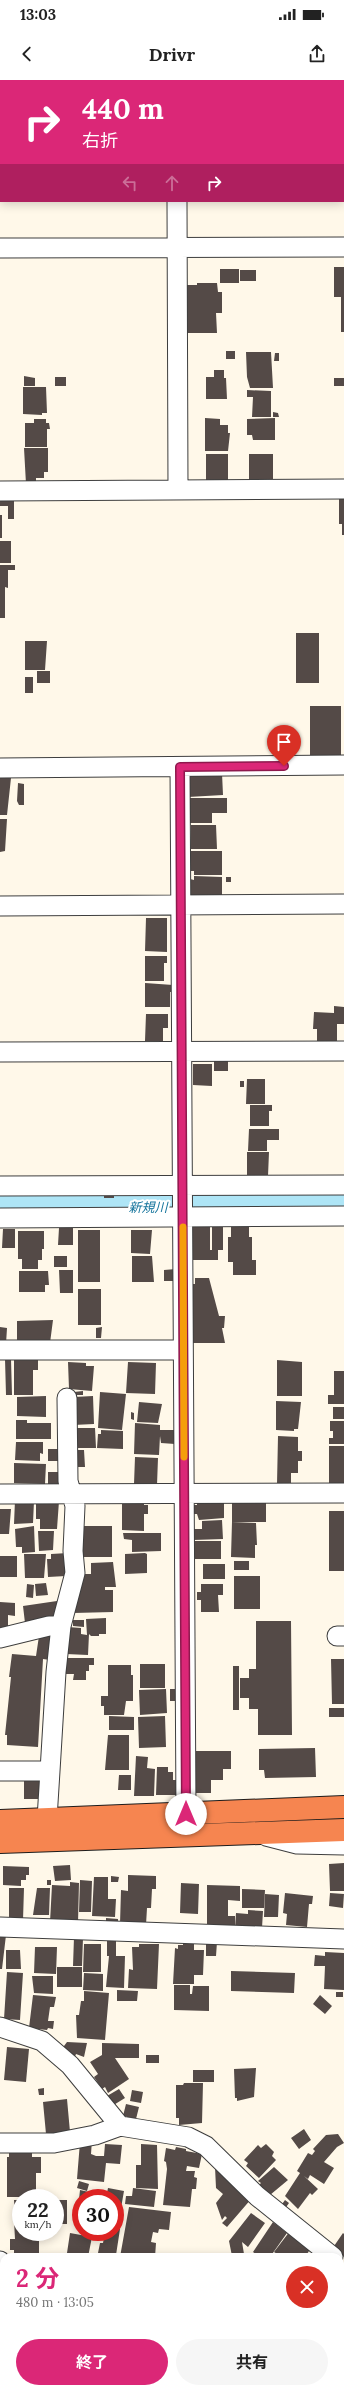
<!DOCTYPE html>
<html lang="ja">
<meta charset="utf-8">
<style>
:root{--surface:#fff;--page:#f6f6f6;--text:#222;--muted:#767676;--accent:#db2777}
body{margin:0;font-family:Lora,"Noto Sans JP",serif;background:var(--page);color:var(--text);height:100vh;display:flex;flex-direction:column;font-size:15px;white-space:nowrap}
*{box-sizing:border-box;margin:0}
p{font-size:13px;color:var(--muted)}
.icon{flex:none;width:22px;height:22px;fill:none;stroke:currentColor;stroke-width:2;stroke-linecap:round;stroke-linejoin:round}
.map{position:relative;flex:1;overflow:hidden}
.panel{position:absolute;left:0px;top:2173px;width:344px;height:140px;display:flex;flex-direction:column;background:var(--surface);border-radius:12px 12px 0 0;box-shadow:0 2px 10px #0003}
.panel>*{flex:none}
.banner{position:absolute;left:0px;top:0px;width:344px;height:122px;box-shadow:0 2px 10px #0003;background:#db2777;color:#fff;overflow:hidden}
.speed{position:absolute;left:12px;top:2109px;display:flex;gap:8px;font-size:20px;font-weight:700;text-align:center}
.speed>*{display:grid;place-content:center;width:52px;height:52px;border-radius:50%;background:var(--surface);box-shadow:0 2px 10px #0003;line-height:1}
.speed small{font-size:10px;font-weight:400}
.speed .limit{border:6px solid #d22;background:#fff;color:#111}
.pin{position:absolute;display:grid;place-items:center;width:34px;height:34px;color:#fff;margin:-41px -17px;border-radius:50% 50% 50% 0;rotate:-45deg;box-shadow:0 0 4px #0007}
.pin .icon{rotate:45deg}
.me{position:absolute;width:44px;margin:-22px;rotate:0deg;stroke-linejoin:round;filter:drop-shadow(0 0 3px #0008)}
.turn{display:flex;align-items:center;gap:14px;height:84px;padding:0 16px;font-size:18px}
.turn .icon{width:52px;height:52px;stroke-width:2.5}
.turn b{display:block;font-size:28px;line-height:34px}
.lanes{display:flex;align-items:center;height:38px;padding:0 16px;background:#0003;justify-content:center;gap:20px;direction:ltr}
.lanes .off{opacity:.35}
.round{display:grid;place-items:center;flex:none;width:42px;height:42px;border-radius:21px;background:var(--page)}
.head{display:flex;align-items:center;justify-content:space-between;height:68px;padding:0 16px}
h1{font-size:24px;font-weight:700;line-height:30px;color:var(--accent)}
.cta{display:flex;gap:8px;margin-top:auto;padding:8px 16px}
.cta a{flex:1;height:46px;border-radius:24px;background:var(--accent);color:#fff;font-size:16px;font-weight:700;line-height:46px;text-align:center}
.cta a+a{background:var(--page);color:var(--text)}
.status{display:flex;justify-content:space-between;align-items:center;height:28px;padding:0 20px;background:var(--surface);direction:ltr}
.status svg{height:11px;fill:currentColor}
header{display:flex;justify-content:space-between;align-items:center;height:52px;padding:0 16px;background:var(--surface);font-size:18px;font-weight:700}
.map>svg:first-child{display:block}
</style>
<div class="status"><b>13:03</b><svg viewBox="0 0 49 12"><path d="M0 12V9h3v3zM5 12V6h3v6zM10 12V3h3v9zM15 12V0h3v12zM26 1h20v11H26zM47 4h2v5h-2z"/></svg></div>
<header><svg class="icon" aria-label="back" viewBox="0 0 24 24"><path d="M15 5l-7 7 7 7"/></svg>Drivr<svg class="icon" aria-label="share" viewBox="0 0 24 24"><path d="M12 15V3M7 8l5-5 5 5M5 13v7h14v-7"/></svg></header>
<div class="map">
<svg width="344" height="2313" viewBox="0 0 344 2313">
<rect width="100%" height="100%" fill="#fff8e9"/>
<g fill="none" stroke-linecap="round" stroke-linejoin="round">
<path stroke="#aee5f6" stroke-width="29" d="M0,1121H13L51,1127L203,1126L245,1121H344"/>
</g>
<path fill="#544a47" d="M334,187H344V252H341V217H334Z
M220,189H239V203H220Z
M240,190H256V201H240Z
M197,203H217L218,212H222V233H216L217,253H186L185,205H197Z
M226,271H235V279H226Z
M246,272H271L273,308H250L247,297Z
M275,273H279V281H274Z
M214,290H224V298H226L227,319H206V297H214Z
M24,296L35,298V306H24Z
M55,297H66V306H55Z
M334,298H344V306H334Z
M23,307H46L47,333H42V335L23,334Z
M247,310L271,311V337H252L253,317H247Z
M273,332L278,333L279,337H273Z
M205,338L220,339V345H228V353H230L228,371H205Z
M275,338V360H253L252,355H247V339Z
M34,339H46V343H49L50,349H47V367H25V343H34Z
M24,368H48V392H44V398H36V404H26Z
M206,374H228V405H206Z
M249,374H273V404L249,402Z
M339,415H344V455H342V444H339Z
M0,417H14V439H8V426H0Z
M0,435H2V458H0Z
M0,461H11V483H0Z
M0,485H15V490H8V508L5,507V538H0Z
M296,553H319V603H296Z
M25,561H47L45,590H25Z
M37,591H50V603H37Z
M25,597H33V613H25Z
M310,626H341V679H310Z
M207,693H222L223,715L188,717L187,696H206Z
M0,698H11L7,735H0Z
M18,703L24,704V725H19L17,721Z
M188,718H227V733H212V743H185Z
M0,739H7L5,771L0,772Z
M191,745H216L217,769H191Z
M191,771H222V795H194V791H191Z
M194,796L222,797V816L190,817V799L194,800Z
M226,797H231V802H226Z
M146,838H167V872L145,871Z
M145,876H167V883H164V901H145Z
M145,903L173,905V912H170V927H145Z
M334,926L344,927V944H337V961H317V949H313L314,932L334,933Z
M146,934H168V948H163V961H145Z
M214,977H228V991H214Z
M193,984H212V1006L193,1005Z
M247,999H265V1024H246Z
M240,1001H244V1007H240Z
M250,1025H272V1031H269V1046H250Z
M249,1049H279V1060H267V1071H248Z
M247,1072H269L268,1096H247Z
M104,1112H114V1118H104Z
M212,1145H223V1170H218V1180H188V1147H210V1170H212Z
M231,1146L249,1147V1157H252V1180H256V1195H233V1182H228V1157H231Z
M59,1148H73V1165H58Z
M3,1149H15V1168H2Z
M78,1150H100V1202H78Z
M131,1150H152L150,1174L131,1173Z
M18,1151H44V1169H42V1180H38V1189H22V1179H18Z
M54,1176H67V1187H54Z
M132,1176H152L154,1202H132Z
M176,1189V1201H164V1190Z
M59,1190H73V1213H60Z
M19,1191H48L49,1205H45V1212H19Z
M195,1198H209L219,1236H225L224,1248H222L225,1263H193V1238H189L192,1204H195Z
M78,1209H101V1245H78Z
M53,1240L50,1263H17V1241Z
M0,1247L7,1248L6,1264L0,1263Z
M102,1247L101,1258H96V1248Z
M5,1279H11L12,1315H6Z
M14,1279L38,1280V1290H33V1315H14Z
M277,1280L302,1282V1316H277Z
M68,1282L86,1283V1286H94L92,1311L69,1309Z
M128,1282L156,1283L155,1314L126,1313Z
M334,1291H344V1324H328V1315H334Z
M83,1311V1315H74V1312Z
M100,1312L126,1314L122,1350L98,1348Z
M46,1316V1337L17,1336V1317Z
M93,1316L94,1344L73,1345L74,1317Z
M276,1321L301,1322L298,1349H294V1351L276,1350Z
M139,1322L162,1324L158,1343L137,1342Z
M333,1327H344V1339H333Z
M131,1332L134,1333V1340L131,1339Z
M16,1340H27V1343H51V1359H16Z
M330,1341H344V1364H329V1358H333V1351H330Z
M135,1343L160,1345V1350H176L175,1364L161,1363L160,1356L159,1375L134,1374Z
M73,1348H95L96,1368H76Z
M101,1350L123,1351V1369L97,1368L98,1354H101Z
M278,1356L298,1357V1371H302V1381H298V1393H291V1404H277Z
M16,1362H43V1374L40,1373V1381L15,1380Z
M329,1366H344V1406H329Z
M48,1369H62V1381H48Z
M74,1370H84L85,1387H75Z
M135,1377L158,1378L157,1405L134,1404Z
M14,1383L46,1384L45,1404L14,1403Z
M48,1392H59L60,1404L48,1405Z
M15,1420L34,1421L33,1443L14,1444Z
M224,1420V1438L199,1440L197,1434H194V1425H197V1421Z
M36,1421H59L57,1449H40V1439H36Z
M232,1421H266V1442H232Z
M122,1422L144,1423V1425H148V1434H144V1451L122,1450Z
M0,1429H11L9,1454H0Z
M329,1431H344V1491H329Z
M222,1440L223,1459L193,1460L190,1449H202V1441Z
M232,1442L256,1443L257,1465H255V1478L231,1477Z
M34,1446L35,1472L22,1473V1467H16L15,1449Z
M83,1446H112V1477H83Z
M38,1451H54L53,1470L39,1471Z
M123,1453H161V1471L132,1472V1460L124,1459Z
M189,1461H221V1479H193Z
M68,1473L69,1487H65L66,1496L48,1497L47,1479H51V1474Z
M145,1473L147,1474V1493L125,1494V1474Z
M24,1474H46L44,1498H25Z
M0,1476H17V1497H0Z
M234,1481H249V1490H234Z
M113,1482L116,1507H105V1510H100H113V1532L73,1533L80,1494H91V1483Z
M203,1484H225V1499H203Z
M234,1496H260V1529H234Z
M46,1503L48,1515L36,1516L35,1504Z
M27,1504L34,1505L33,1518L26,1517Z
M201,1504H223V1515H218L219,1532H201V1520H197V1512H201Z
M57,1521L59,1536L25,1543L23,1526Z
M0,1522L15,1523V1536L8,1535V1548H0Z
M106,1538V1554H99V1556H91L89,1554L88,1575L66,1574L68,1547L81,1548V1554L87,1555L86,1539Z
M73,1540H84V1547L73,1546Z
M256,1541H291L292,1655H258V1629H249V1618H240V1598H249V1589H256Z
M54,1554L50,1580L43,1579L38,1667L7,1665V1655H5L11,1597H9L12,1574L36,1576L39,1556Z
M64,1578H94V1585H89V1591H86V1600H73L74,1594H65Z
M331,1579H344V1624H332Z
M140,1584H165V1608H140Z
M108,1585H131V1595H133V1621H126L124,1635H104V1626H101V1616H108Z
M233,1586H239V1630H233Z
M166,1609L167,1633L140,1635L139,1610Z
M170,1609H179V1621H170Z
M329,1628H344V1637H329Z
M109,1636L134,1637V1650H109Z
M165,1636L166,1667L139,1668L138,1637Z
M108,1655H129V1690H105Z
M315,1668L316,1697L265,1698L264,1690H259V1669Z
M192,1671H231V1689H223V1700H211V1713H192Z
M136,1676L148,1677L147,1688L155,1689L154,1716H134Z
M157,1687H168V1692H173V1700H180V1715H156Z
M119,1695H131V1710H118Z
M44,1698L41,1719H24V1699Z
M344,1783V1811H330L329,1784Z
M70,1785L71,1800L55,1801L53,1786Z
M3,1786L29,1787V1795H26V1800H21V1806L3,1805Z
M128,1795L156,1796V1809H152L151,1828H147L146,1845L120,1844L121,1810L128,1811Z
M111,1796L119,1797L118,1802H111Z
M94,1797H108V1819H116L115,1837L92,1836Z
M47,1800H51V1805H47Z
M80,1800L92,1801L91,1832H79Z
M70,1802L79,1803L78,1843L50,1842L52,1805L70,1806Z
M181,1803L199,1804L198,1834L180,1833Z
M207,1805L240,1806V1821L228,1820V1836H235V1847L207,1846Z
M9,1808H24L23,1840L9,1839Z
M37,1808H50L49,1835H33Z
M242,1809L265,1810L264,1828H242Z
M285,1813L313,1816L312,1824H309L307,1847L286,1845L287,1834L283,1833Z
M330,1813L344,1814L343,1828L329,1826Z
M265,1814L279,1815L278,1837H264Z
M248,1830L263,1831L262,1848H235L236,1833L248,1834Z
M106,1838L118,1839V1844L106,1843Z
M0,1855H6L2,1889H0Z
M74,1857L83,1858L82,1886H73Z
M107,1861H116V1876H125L124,1908L106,1907L109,1876H107Z
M206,1862H217L216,1876H206Z
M183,1863L194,1864V1870H204L203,1895H194V1904H173L175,1868L178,1869V1865H183Z
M84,1864H101V1892H83Z
M139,1864H159L157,1909L128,1908L129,1889L133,1890L132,1867H139Z
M35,1867H57L56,1894L34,1893Z
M6,1870H20L21,1889H6Z
M325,1872L344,1873V1910L324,1909L325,1886H314L315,1875L325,1876Z
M57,1887H82V1907H57Z
M231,1891L295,1893L294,1913L231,1911Z
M7,1892L23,1893L20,1940L4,1939Z
M84,1893L103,1894V1911L83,1910Z
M32,1896H53V1914L34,1913Z
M174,1905H190V1914H192L193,1906H209V1931L174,1930Z
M117,1910L138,1911L137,1921H117Z
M84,1911L109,1913L105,1960L77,1958L76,1935H79L81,1921H84Z
M336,1912H343V1917H336Z
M33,1915L56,1917L54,1927H50L48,1941H54L53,1949L48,1948L47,1950L29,1948Z
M320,1915L332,1926L325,1934L313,1924Z
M67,1962L87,1963L84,1977L76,1974L74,1979L61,1970Z
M102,1963L139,1964V1978H115L129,1999L108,2013L105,2007L102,2009L94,1997L98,1994L90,1982L102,1975Z
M7,1967L29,1969L26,2002L4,2000Z
M146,1975H159V1983H146Z
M256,1988L254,2017L237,2021V2018H235L234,1989Z
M193,1990H214V2002H193Z
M184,2003H203L202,2043L179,2045V2038H176V2005H183Z
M44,2008V2015H39L38,2009Z
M119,2009L125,2018L112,2026L107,2016Z
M132,2010L143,2012L141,2023L130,2021Z
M67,2019L70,2052L46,2054L43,2022Z
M126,2024L139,2027L136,2039L123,2036Z
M304,2049L311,2060L299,2069L291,2058Z
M338,2054L344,2063L337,2067L324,2082L334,2088L324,2104L310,2095L308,2099L304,2096L318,2109L312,2115L310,2113L298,2129L285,2116L300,2093L297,2091L308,2073L312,2075L315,2071L313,2069L326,2055Z
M92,2060L91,2074L96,2076H104L105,2064L122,2065L120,2084L106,2083L104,2102L77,2099L80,2062Z
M141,2064L157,2065L158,2109L136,2108V2085H141Z
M266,2064L274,2072L272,2076L276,2080L259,2098L246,2086L248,2083L244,2080L258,2065L261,2068Z
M176,2067L186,2069V2071L202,2074L199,2088L187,2086L186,2091H195L194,2097L197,2098L196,2109H192L190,2127L163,2125L167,2089L166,2082L164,2081L166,2068L175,2070Z
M32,2069V2077H41V2093H36V2117H7V2077H9V2072Z
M215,2087L252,2118L227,2147L222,2143L227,2138L225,2136L222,2140L216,2123L223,2114L216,2108Z
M274,2087L288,2100L270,2115L259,2105L261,2103L258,2101Z
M79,2101L89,2104L87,2111L77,2108Z
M108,2108L124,2111L118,2145L115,2144V2118H106Z
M133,2108L156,2111L154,2127L125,2124L126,2116H132Z
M80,2110L102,2115V2118H81V2140L77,2139Z
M14,2120H21V2136L15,2135Z
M55,2120H67V2144H55Z
M285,2120L289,2123L284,2130L280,2127Z
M129,2127L171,2132L169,2150L159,2149L158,2153L153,2152L151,2162L156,2163L155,2177H120Z
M251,2133L265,2143L248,2167L242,2162L244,2174L232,2176L229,2161Z
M16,2138H21V2152H39V2173H14V2170H10V2159H15L14,2141H16Z
M273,2142L287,2153L270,2177H260L253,2172Z
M115,2149H120L116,2175L106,2177L107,2174L98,2173L100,2163H103L105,2152H115Z
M290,2151L314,2173L309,2171L305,2177H277L279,2175L274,2172Z
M70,2153L92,2157L88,2177H70L71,2173H67Z
M343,2153L344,2154V2177L332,2169Z
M340,2245H344V2272H340Z
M340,2298H344L342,2313H319V2309H340Z
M35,2309H55L56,2313H35Z
M152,2309H165V2313H152Z
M233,2309H259V2313H233Z"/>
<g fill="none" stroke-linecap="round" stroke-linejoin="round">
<defs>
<path id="street" d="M177,0V1
M177,121L178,409
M0,168L344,167
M0,411L344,409
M180,687L186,1734
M0,688L344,685
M0,826L344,824
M0,972L344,971
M0,1106L344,1105
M0,1138L344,1136
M0,1270H183
M0,1414L344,1413
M337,1556H344
M0,1558L49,1546H61
M0,1691H50L47,1739
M50,1691L56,1592L61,1546L75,1493L73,1471L75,1426L68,1401L67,1318
M266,1756L297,1764L344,1765
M0,1847L344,1859
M0,1947L42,1961L70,1985L120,2046L188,2057L206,2066L257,2116L333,2177
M0,2063H54L95,2055L120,2046
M0,2181L4,2209
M340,2280L344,2281
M24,2309L25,2313
M72,2313L82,2309"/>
<path id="highway" d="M0,1741L344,1727
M0,1762L344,1750"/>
</defs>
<use href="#street" stroke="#3e3e3e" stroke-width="21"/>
<use href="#highway" stroke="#1c1c1c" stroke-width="24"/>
<use href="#street" stroke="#fff" stroke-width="19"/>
<use href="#highway" stroke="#f68550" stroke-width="22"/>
</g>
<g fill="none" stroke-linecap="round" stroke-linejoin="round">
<defs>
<path id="route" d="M186,1734L180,687L284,686"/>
</defs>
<use href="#route" stroke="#8e194d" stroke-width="10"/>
<use href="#route" stroke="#db2777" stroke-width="7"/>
<path stroke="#f59e0b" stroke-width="7" d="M183,1147L184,1377"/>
</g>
<g text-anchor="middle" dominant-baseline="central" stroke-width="4" stroke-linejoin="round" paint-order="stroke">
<g font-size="13" font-style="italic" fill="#15749c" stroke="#fff">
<text x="148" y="1127">新規川</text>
</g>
</g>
</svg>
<div class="speed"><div>22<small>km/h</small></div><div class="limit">30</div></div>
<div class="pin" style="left:284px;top:686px;background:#d93025"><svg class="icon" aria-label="arrive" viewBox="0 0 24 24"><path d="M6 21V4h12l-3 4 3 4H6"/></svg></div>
<svg class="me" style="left:186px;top:1734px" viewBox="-20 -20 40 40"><circle r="19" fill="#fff"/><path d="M0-13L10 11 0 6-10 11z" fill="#db2777"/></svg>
<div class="banner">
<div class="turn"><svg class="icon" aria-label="right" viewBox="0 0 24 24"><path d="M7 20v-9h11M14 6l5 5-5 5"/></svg><div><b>440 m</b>右折</div></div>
<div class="lanes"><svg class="icon off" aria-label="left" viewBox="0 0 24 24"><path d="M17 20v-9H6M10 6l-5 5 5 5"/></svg><svg class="icon off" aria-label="ahead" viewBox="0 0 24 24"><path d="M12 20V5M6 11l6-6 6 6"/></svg><svg class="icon" aria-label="right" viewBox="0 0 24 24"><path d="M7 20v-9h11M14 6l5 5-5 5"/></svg></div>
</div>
<section class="panel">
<div class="head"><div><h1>2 分</h1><p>480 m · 13:05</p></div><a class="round" style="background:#d93025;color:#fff"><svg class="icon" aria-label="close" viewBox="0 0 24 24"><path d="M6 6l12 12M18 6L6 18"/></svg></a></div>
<div class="cta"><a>終了</a><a>共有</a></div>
</section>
</div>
